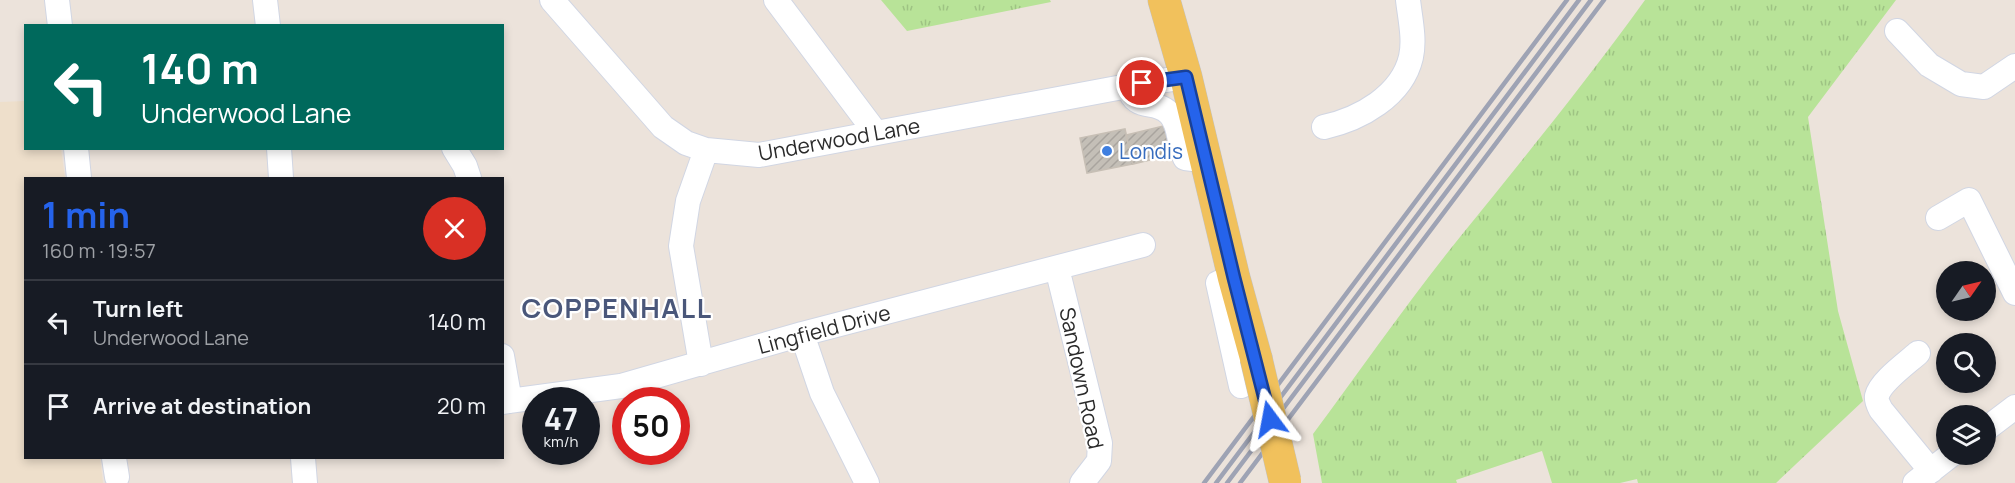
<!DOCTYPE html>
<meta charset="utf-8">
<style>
:root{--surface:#171b24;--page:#242831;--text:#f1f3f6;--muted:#9ea1a6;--line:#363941;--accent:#2563eb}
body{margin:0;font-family:Manrope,sans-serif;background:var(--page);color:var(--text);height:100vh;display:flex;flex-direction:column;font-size:22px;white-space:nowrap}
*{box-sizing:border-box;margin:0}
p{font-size:20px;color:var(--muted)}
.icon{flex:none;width:33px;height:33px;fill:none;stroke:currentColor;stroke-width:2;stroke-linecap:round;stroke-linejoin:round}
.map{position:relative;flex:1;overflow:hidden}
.side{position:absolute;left:24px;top:177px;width:480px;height:282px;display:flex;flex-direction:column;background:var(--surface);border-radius:0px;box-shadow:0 3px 9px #0003}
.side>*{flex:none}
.banner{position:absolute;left:24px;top:24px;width:480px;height:126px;border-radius:0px;box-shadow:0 3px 9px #0003;background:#00695c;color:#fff;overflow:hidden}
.needle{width:39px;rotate:56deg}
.controls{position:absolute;left:1936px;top:261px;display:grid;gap:12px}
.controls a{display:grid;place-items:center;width:60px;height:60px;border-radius:50%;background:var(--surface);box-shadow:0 3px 9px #0003;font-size:30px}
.speed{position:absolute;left:522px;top:387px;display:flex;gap:12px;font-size:30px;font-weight:700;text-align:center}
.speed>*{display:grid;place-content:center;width:78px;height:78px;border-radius:50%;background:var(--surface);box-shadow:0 3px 9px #0003;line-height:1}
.speed small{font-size:15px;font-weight:400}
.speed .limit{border:9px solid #d22;background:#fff;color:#111}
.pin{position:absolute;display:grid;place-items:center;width:51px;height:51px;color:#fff;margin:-26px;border:3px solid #fff;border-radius:50%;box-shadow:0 2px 6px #0007}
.me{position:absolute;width:66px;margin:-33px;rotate:347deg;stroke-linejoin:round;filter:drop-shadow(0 0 4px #0008)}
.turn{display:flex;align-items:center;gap:21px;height:126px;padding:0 18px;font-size:27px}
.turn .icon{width:78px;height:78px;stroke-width:2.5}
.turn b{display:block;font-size:42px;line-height:51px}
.round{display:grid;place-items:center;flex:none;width:63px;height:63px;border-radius:32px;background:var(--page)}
.summary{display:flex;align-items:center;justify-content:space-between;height:102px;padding:0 18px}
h1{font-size:36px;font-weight:700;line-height:45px;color:var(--accent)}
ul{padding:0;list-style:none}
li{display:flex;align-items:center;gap:18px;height:84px;padding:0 18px;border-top:2px solid var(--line)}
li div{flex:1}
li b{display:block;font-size:22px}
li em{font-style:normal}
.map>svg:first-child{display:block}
</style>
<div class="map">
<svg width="2015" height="483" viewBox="0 0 2015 483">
<defs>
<pattern id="grass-tufts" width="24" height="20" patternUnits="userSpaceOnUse" patternTransform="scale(1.5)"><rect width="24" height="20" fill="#b8e398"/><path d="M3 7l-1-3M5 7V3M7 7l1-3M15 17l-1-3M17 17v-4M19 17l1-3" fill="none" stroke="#9ec383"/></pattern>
<pattern id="building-hatch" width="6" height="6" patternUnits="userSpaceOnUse" patternTransform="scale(1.5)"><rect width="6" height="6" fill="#c4bfb7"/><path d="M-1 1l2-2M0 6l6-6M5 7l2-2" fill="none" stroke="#a9a49e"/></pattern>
</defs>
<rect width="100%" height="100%" fill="#ece3db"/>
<path fill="#eedfcb" d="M25,101L26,148L61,149L65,178H26V458H100L103,483H0V102Z"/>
<path fill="url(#grass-tufts)" d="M881,0H1050L1051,2L907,31Z
M1645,0H1896L1808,117L1838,311L1863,401L1776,483H1638L1637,479L1620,483H1552L1542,451L1456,480L1457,483H1322L1313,434C1362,368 1409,300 1460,237C1523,159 1586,82 1645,0Z"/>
<path fill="url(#building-hatch)" stroke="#c7bfb5" stroke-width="1.5" d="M1172,124L1179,153L1133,164L1126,135Z
M1125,129L1133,164L1087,173L1080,138Z"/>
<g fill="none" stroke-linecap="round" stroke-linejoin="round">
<defs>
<path id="minor" d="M57,0L60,26
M265,0L268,26
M552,0L663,127L686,143L706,150L759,155L1128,86L1186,77
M776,0L876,133
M1897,31L1929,65L1961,84L1984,87L2015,66
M1128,86C1136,113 1154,98 1169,113C1181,124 1178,144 1185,158L1193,159L1205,156
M1324,127C1360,119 1402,96 1411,57C1415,39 1410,18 1408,0
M76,148L79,178
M279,148L281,178
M454,148L465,166L469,178
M1938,218L1969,200L2015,293
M1057,268L1100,443L1099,461L1082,483
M1234,278L1218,283L1241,386
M802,334L822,393L867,483
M1918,353C1907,363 1880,382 1877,396C1876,401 1879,406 1881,410L1931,471
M502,356L510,401
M701,364L681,246L688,201L706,150
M502,402L621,386L802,334L1143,245
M1986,429L2015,407
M114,458L117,477
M303,458L305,483
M1915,483L1952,454"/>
<path id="major" d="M1164,0L1186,77L1234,278L1256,358"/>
</defs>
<use href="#minor" stroke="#d1d6e3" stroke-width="26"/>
<use href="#major" stroke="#c3c3c3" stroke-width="33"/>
<use href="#minor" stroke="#fff" stroke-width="24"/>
<use href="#major" stroke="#f1c15c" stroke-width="32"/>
<path stroke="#9ea3b4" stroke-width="4.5" d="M1204,483L1567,0
M1216,483L1579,0
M1227,483L1591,0
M1240,483L1604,0"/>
<defs>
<path id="major-bridge" d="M1256,358L1285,481"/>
</defs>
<use href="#major-bridge" stroke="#c3c3c3" stroke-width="33" stroke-linecap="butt"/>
<use href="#major-bridge" stroke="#f1c15c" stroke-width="32"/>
</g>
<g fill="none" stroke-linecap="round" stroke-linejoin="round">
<defs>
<path id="route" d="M1142,83L1186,77L1234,278L1270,419"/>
</defs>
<use href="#route" stroke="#184099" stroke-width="15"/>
<use href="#route" stroke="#2563eb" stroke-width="10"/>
</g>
<circle fill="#3f7fe0" stroke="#fff" stroke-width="2" cx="1107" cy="151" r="6"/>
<g text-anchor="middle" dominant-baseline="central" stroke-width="4.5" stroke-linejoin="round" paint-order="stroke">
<g font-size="21" fill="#2a2a2a" stroke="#fff">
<text transform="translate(839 139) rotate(-10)">Underwood Lane</text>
<text transform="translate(824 329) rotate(-15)">Lingfield Drive</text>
<text transform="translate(1082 378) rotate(78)">Sandown Road</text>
</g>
<g font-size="21" fill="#366cbe" stroke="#fff" text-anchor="start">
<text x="1119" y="151">Londis</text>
</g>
<g font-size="27" font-weight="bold" letter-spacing="1.5" fill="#4a577a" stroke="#fff">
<text x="617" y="307">COPPENHALL</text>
</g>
</g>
</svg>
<div class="controls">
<a><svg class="needle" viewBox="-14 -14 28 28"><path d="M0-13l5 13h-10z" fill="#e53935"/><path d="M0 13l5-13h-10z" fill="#9ea1a6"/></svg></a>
<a><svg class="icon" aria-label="search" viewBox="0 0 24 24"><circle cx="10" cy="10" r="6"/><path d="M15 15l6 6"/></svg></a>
<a><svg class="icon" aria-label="layers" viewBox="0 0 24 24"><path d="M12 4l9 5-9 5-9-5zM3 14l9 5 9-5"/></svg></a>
</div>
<div class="speed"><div>47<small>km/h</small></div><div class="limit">50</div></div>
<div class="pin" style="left:1142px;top:83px;background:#d93025"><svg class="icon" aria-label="arrive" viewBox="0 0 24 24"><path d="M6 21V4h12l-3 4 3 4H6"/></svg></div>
<svg class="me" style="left:1270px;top:419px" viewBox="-20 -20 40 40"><path d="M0-17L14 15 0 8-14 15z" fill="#2563eb" stroke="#fff" stroke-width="4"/></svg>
<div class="banner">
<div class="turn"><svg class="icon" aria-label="left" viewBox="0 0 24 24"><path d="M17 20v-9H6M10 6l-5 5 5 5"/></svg><div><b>140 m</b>Underwood Lane</div></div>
</div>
<section class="side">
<div class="summary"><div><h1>1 min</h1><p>160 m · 19:57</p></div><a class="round" style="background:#d93025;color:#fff"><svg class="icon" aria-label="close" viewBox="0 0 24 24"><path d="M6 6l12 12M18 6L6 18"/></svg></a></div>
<ul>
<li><svg class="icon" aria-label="left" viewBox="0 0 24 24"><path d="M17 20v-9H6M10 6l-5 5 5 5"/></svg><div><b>Turn left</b><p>Underwood Lane</p></div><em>140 m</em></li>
<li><svg class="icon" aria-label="arrive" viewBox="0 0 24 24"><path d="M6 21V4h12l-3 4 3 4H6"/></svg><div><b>Arrive at destination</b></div><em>20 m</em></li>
</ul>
</section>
</div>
